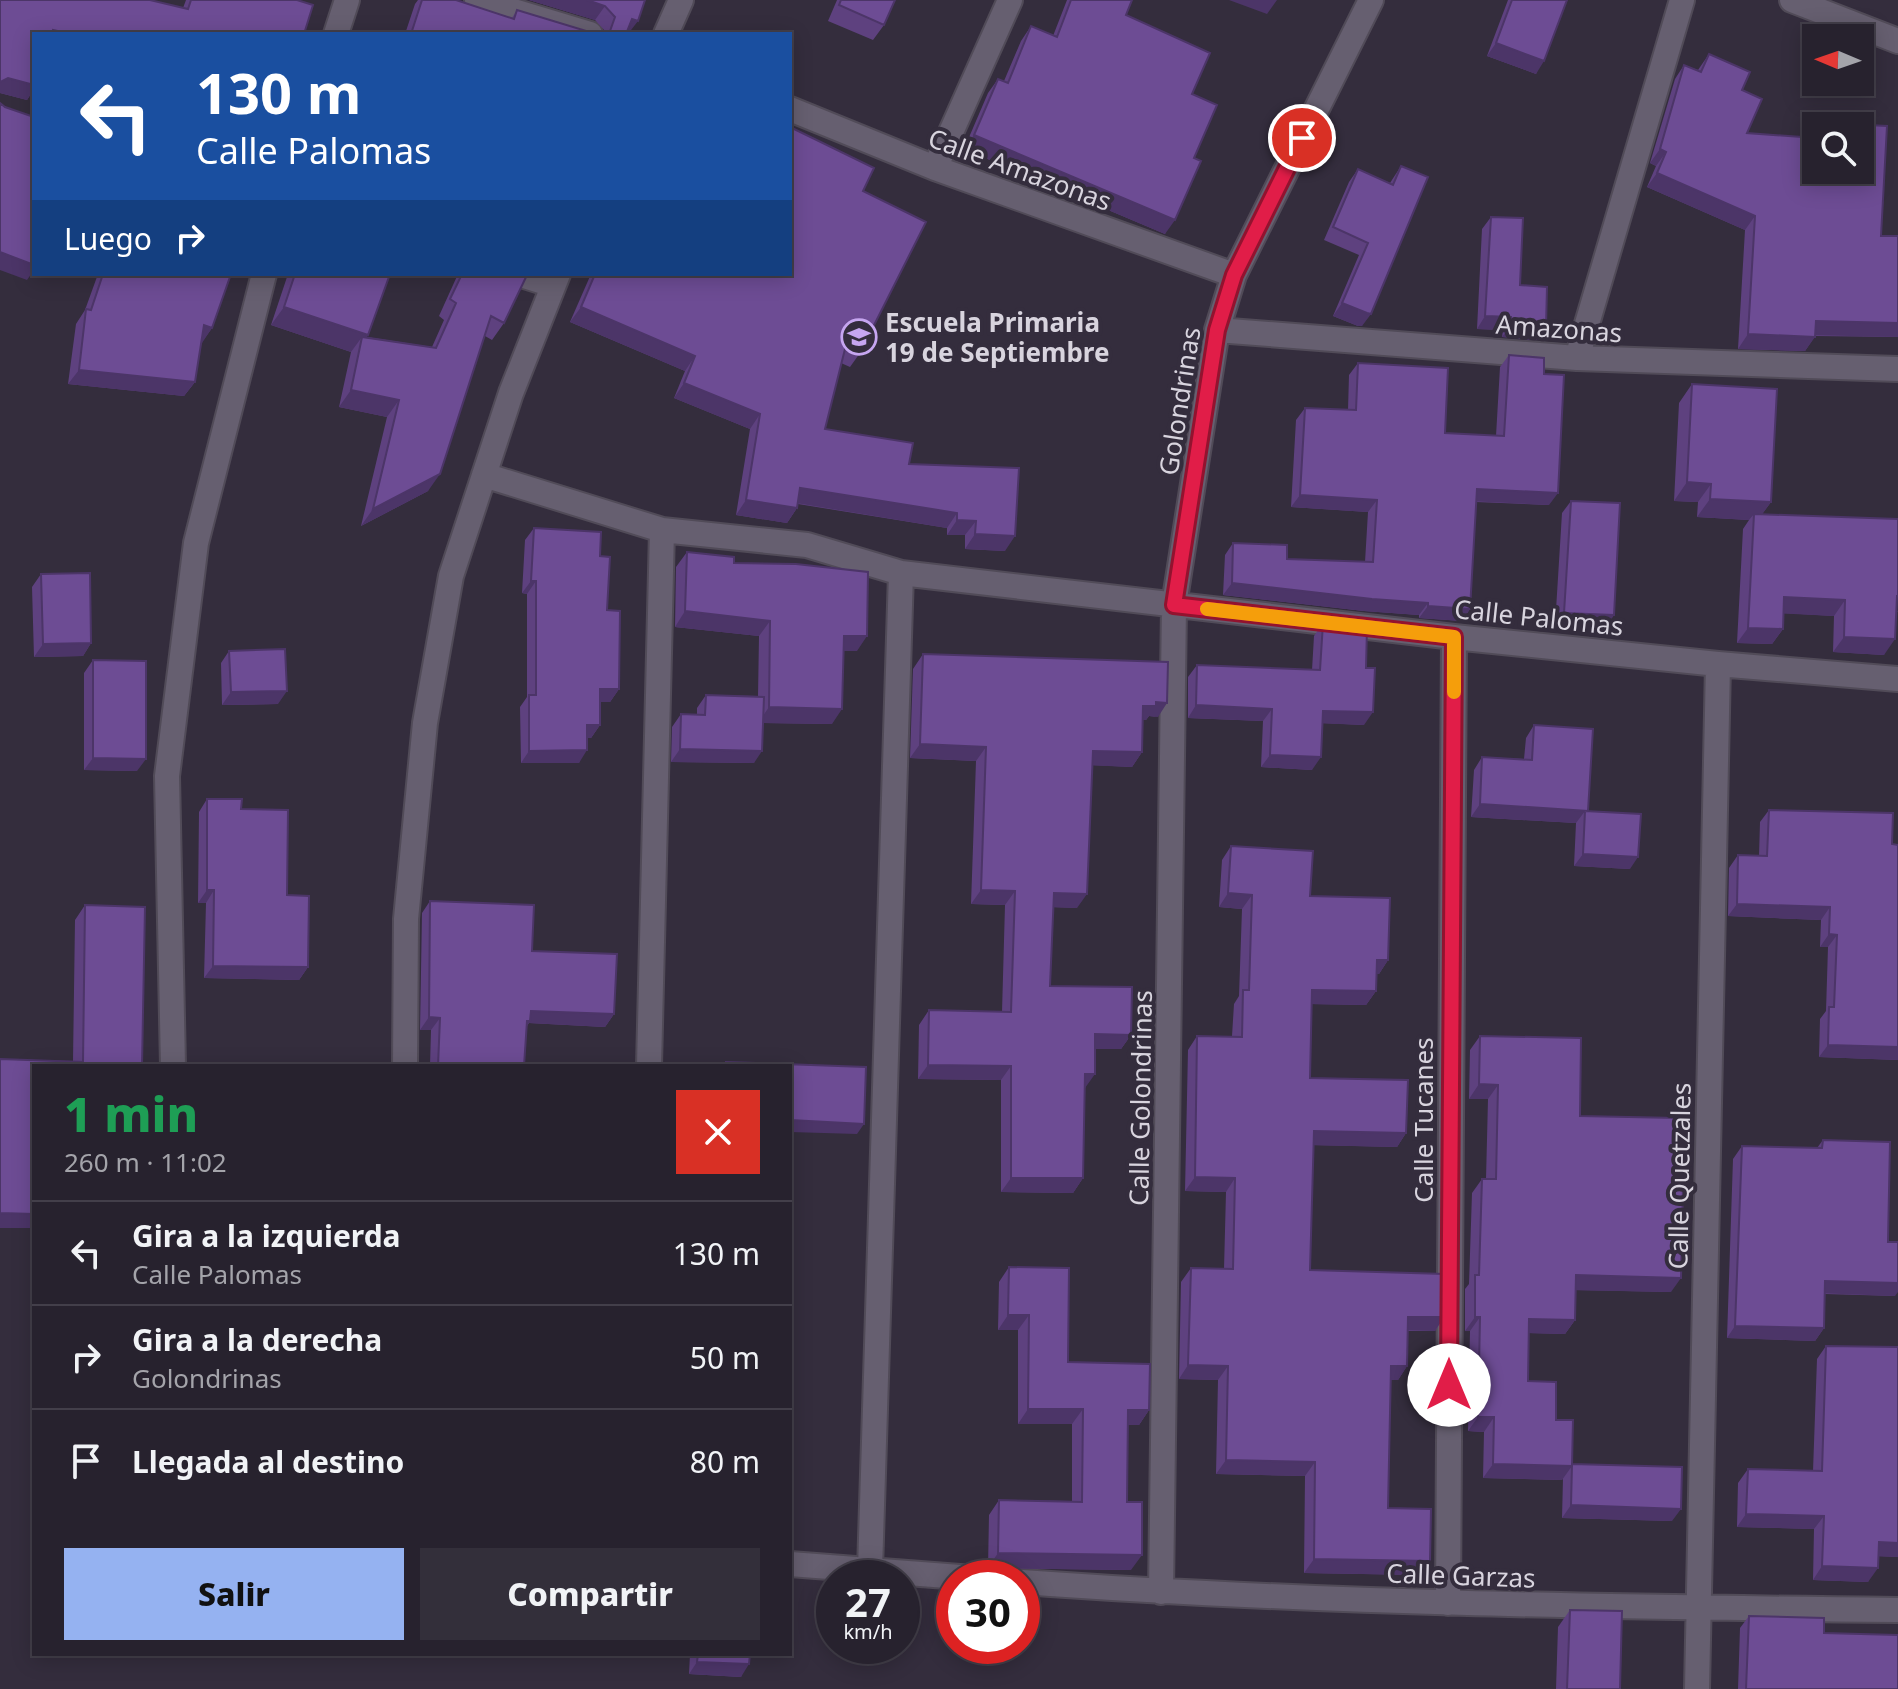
<!DOCTYPE html>
<html lang="es">
<meta charset="utf-8">
<style>
:root{--surface:#27222e;--page:#332f3a;--text:#f1f3f6;--muted:#a4a4aa;--line:#433f4a;--accent:#95b2f1}
body{margin:0;font-family:"Noto Sans",sans-serif;background:var(--page);color:var(--text);height:100vh;display:flex;flex-direction:column;font-size:30px;white-space:nowrap}
*{box-sizing:border-box;margin:0}
p{font-size:26px;color:var(--muted)}
.icon{flex:none;width:44px;height:44px;fill:none;stroke:currentColor;stroke-width:2;stroke-linecap:round;stroke-linejoin:round}
.map{position:relative;flex:1;overflow:hidden}
.details{position:absolute;left:32px;top:1064px;width:760px;height:592px;display:flex;flex-direction:column;background:var(--surface);border-radius:0px;box-shadow:0 4px 20px #0003,0 0 0 2px var(--line)}
.details>*{flex:none}
.guide{position:absolute;left:32px;top:32px;width:760px;height:244px;border-radius:0px;box-shadow:0 4px 20px #0003,0 0 0 2px var(--line);background:#1a4fa0;color:#fff;overflow:hidden}
.needle{width:52px;rotate:272deg}
.controls{position:absolute;left:1802px;top:24px;display:grid;gap:16px}
.controls a{display:grid;place-items:center;width:72px;height:72px;border-radius:0px;background:var(--surface);box-shadow:0 4px 20px #0003,0 0 0 2px var(--line);font-size:40px}
.speed{position:absolute;left:816px;top:1560px;display:flex;gap:16px;font-size:40px;font-weight:700;text-align:center}
.speed>*{display:grid;place-content:center;width:104px;height:104px;border-radius:50%;background:var(--surface);box-shadow:0 4px 20px #0003,0 0 0 2px var(--line);line-height:1}
.speed small{font-size:20px;font-weight:400}
.speed .limit{border:12px solid #d22;background:#fff;color:#111}
.pin{position:absolute;display:grid;place-items:center;width:68px;height:68px;color:#fff;margin:-34px;border:4px solid #fff;border-radius:50%;box-shadow:0 2px 8px #0007}
.me{position:absolute;width:88px;margin:-44px;rotate:0deg;stroke-linejoin:round;filter:drop-shadow(0 0 6px #0008)}
.turn{display:flex;align-items:center;gap:28px;height:168px;padding:0 32px;font-size:36px}
.turn .icon{width:104px;height:104px;stroke-width:2.5}
.turn b{display:block;font-size:56px;line-height:68px}
.then{display:flex;align-items:center;height:76px;padding:0 32px;background:#0003;gap:16px;font-size:30px}
.round{display:grid;place-items:center;flex:none;width:84px;height:84px;border-radius:0px;background:var(--page)}
.head{display:flex;align-items:center;justify-content:space-between;height:136px;padding:0 32px}
h1{font-size:48px;font-weight:800;line-height:60px;color:#1e9e55}
.button{display:flex;gap:16px;margin-top:auto;padding:16px 32px}
.button a{flex:1;height:92px;border-radius:0px;background:var(--accent);color:#111;font-size:32px;font-weight:800;line-height:92px;text-align:center}
.button a+a{background:var(--page);color:var(--text)}
ul{padding:0;list-style:none}
li{display:flex;align-items:center;gap:24px;height:104px;padding:0 32px;border-top:2px solid var(--line)}
li div{flex:1}
li b{display:block;font-size:30px}
li em{font-style:normal}
.map>svg:first-child{display:block}
</style>
<div class="map">
<svg width="1898" height="1689" viewBox="0 0 1898 1689">
<rect width="100%" height="100%" fill="#342d3d"/>
<g fill="none" stroke-linecap="round" stroke-linejoin="round">
<defs>
<path id="minor" d="M477,0L590,34
M1792,0L1898,41
M336,34L347,0
M666,34L681,0
M790,109L935,168L1234,275
M935,168L1010,0
M518,274L553,285
M1217,330L1577,358L1898,369
M1577,358L1682,0
M484,475L662,530L807,545L901,573L1454,637L1718,664L1898,679
M173,1066L167,776L196,543L264,274
M405,1066L406,919L425,723L451,576L511,393L558,274
M649,1066L662,530
M790,1564L973,1578
M870,1570L901,573
M1022,1582C1314,1603 1606,1607 1898,1610
M1161,1592L1174,605L1217,330L1234,275L1371,0
M1448,1603L1454,637
M1697,1689L1718,664"/>
</defs>
<use href="#minor" stroke="#514b58" stroke-width="28"/>
<use href="#minor" stroke="#665f70" stroke-width="24"/>
</g>
<path fill="#5e417f" d="M0,0L183,8L186,0H297L34,34V89L27,100L0,93Z
M418,0H456L512,18L517,10L596,34L605,31L595,20L529,0H645L628,34H405L415,4Z
M837,0H895L884,25L873,40L828,21Z
M1067,0H1132L1126,15L1192,94L1194,158L1165,234L964,149L988,93L998,79L1004,81L1021,41L1031,26L1053,36Z
M1508,0H1567L1536,74L1487,56Z
M1709,54L1750,72L1742,90L1762,99L1747,133L1816,138V170H1860V126H1826L1829,123L1887,126L1881,236H1898V337L1815,336L1805,351L1738,349L1745,230L1647,187L1656,166L1650,163L1675,79L1684,65L1698,70Z
M1401,166L1362,326H1358L1333,316L1359,255L1324,240L1349,182L1358,169L1390,183Z
M863,191L860,353L850,367L841,363L825,429L909,464L1019,468L1005,551L965,549V535H947V528L798,504L797,508L787,523L736,515L750,429L674,398L685,371L570,322L591,274H790Z
M1491,217L1520,285L1537,340L1502,337L1503,330L1477,329L1482,229Z
M98,274H231L212,328L201,343L195,382L184,396L68,384L76,324L85,310Z
M288,274H390L367,337L432,347L444,320L439,316L458,274H524L504,323L492,340L485,336L428,491L361,526L387,417L339,407L351,352L271,325Z
M1509,355L1544,374L1549,505L1476,502L1470,609L1462,621L1419,618V615L1364,611L1223,595L1225,555L1233,543L1287,559L1365,562L1368,512L1291,507L1296,420L1305,408L1348,410L1349,375L1358,363L1445,433L1496,436L1500,367Z
M1692,384L1771,502L1762,514L1898,612H1896L1884,655L1833,652L1834,616L1783,613V629L1772,644L1737,643L1743,529L1749,520L1697,517L1698,502L1674,501L1679,403Z
M1571,501L1614,615L1605,628L1555,626L1562,513Z
M534,528L600,556L619,689L610,702H600V725L591,738H587L579,763H521L520,707L527,697V594L522,593L525,540Z
M687,552L734,563L857,651H843L832,724L763,723L754,763L671,762L672,727L681,714H697V708L706,695L758,696L759,636L675,627L676,567Z
M41,574L91,643L83,656L34,657L32,587Z
M1323,623L1364,725L1322,723L1312,770L1261,767L1263,721L1188,718V677L1197,665L1312,670L1314,636Z
M229,651L278,704L222,705L221,663Z
M923,654L1158,717L1149,716L1146,720H1143L1142,752L1132,767L1092,765L1077,908L1053,907L1050,986L1131,1035L1121,1049H1095L1085,1088L1083,1178L1073,1193L1001,1192V1080L918,1079L919,1025L929,1010L1002,1012L1005,905L971,904L976,761L910,758L913,669Z
M93,660L137,771L84,770V673Z
M1534,725L1588,811L1630,869L1574,866L1576,823L1471,817L1474,770L1482,757L1524,759L1526,738Z
M207,799L241,809L308,967L299,980L204,978L206,903H198L199,812Z
M1769,810L1892,844L1898,845V1060L1819,1057L1820,1019L1826,1011L1828,947H1820L1821,920L1728,916L1729,868L1738,855L1759,856L1760,822Z
M1231,846L1310,896L1388,960L1379,974H1377L1376,991L1366,1005L1312,1004L1310,1078L1406,1133L1397,1147L1313,1145L1310,1270L1444,1317L1435,1331H1408L1407,1366L1398,1380H1391L1388,1508L1420,1575L1304,1573L1305,1476L1216,1474L1218,1380L1179,1379L1181,1282L1191,1268L1224,1269L1226,1192L1185,1191L1188,1050L1197,1036H1232L1234,1004L1239,996L1242,909L1219,907L1222,860Z
M430,901L532,951L614,1014L605,1027L529,1023L526,1027L524,1066H430L431,1030H420L422,913Z
M85,905L142,1066L34,1228H0V1059L73,1061L75,920Z
M1480,1036L1580,1116L1671,1292L1576,1290L1575,1320L1565,1334L1529,1333L1528,1381L1556,1420L1572,1464L1672,1521L1562,1518L1563,1478L1562,1480L1483,1478L1484,1432L1468,1431L1470,1331H1465V1289L1469,1284L1472,1193L1482,1179H1486L1488,1099H1469L1470,1050Z
M1823,1140L1888,1242L1895,1296L1825,1294L1824,1328L1815,1341L1727,1338L1733,1159L1742,1146L1817,1148Z
M1009,1267L1068,1362L1149,1410L1139,1425H1128L1127,1502L1131,1570L988,1568L989,1515L999,1500L1072,1501V1424H1018V1330H998L999,1282Z
M1826,1346L1898,1557L1878,1556L1868,1582L1813,1580L1814,1529L1737,1527L1738,1483L1748,1469L1813,1471L1817,1359Z
M1570,1610L1620,1689H1556L1558,1627Z
M1749,1616L1824,1633L1898,1689H1738L1740,1628Z
M690,1654H750L741,1677L689,1674Z"/>
<path fill="#4c3568" d="M529,0H587L605,6L595,20Z
M1229,0H1277L1267,14Z
M632,19L638,21L628,34H621Z
M53,30L71,34H50Z
M1496,43L1544,61L1536,74L1487,56Z
M8,78L34,85V89L27,100L0,93V82Z
M974,135L1175,220L1165,234L964,149Z
M1660,149L1666,152L1656,166L1650,163Z
M1657,173L1755,216L1745,230L1647,187Z
M0,252L34,265V270L27,280L0,270Z
M1342,303L1371,314L1362,326H1358L1333,316Z
M284,307L368,335L360,347L362,337L351,352L271,325Z
M581,307L695,356L685,371L570,322Z
M1485,316L1511,317L1503,330L1477,329Z
M1816,321L1898,323V337L1806,335Z
M204,325L212,328L202,343L193,340Z
M1511,325L1546,327L1537,340L1502,337Z
M1748,334L1815,337L1805,351L1738,349Z
M79,370L195,382L184,396L68,384Z
M684,383L760,414L750,429L674,398Z
M351,390L399,400L387,417L339,407Z
M440,474L428,491L361,526L373,509Z
M1687,482L1711,484L1698,502L1674,501Z
M800,488L957,513L947,528L790,502Z
M1477,489L1558,493L1549,505L1468,501Z
M1300,495L1377,500L1368,512L1291,507Z
M1710,499L1771,502L1758,520L1754,514L1749,520L1697,517Z
M746,500L797,508L787,523L736,515Z
M957,520L976,521L965,535H947Z
M975,534L1015,536L1005,551L965,549Z
M531,581H536L527,594L522,593Z
M1232,583L1428,603L1419,615L1364,611L1223,595Z
M1784,597L1845,600L1834,616L1773,613Z
M1428,606L1470,609L1462,621L1419,618Z
M685,611L770,621L759,636L675,627Z
M1564,613L1614,615L1605,628L1555,626Z
M1748,628L1783,629L1772,644L1737,643Z
M844,636H867L857,651H833Z
M1844,637L1895,639L1884,655L1833,652Z
M91,643L83,656L34,657L43,644Z
M600,689H619L610,702H591Z
M287,691L278,704L222,705L231,692Z
M1156,702L1167,703L1158,717L1149,716L1146,720H1134L1143,706Z
M1196,705L1272,709L1263,721L1188,718Z
M769,707L842,709L832,724L758,723Z
M1323,711L1373,712L1364,725L1314,723Z
M587,725H600L591,738H578Z
M920,744L986,747L976,761L910,758Z
M680,749L762,751L754,763L671,762Z
M587,750L579,763H521L529,751Z
M1093,751L1142,752L1132,767L1083,765Z
M1270,755L1321,757L1312,770L1261,767Z
M93,758L146,759L137,771L84,770Z
M1480,804L1585,811L1576,823L1471,817Z
M1583,854L1638,857L1630,869L1574,866Z
M207,890H214L206,903H198Z
M981,890L1015,891L1005,905L971,904Z
M1054,893L1087,894L1077,908L1044,907Z
M1228,893L1252,895L1242,909L1219,907Z
M1737,904L1830,907L1821,920L1728,916Z
M1829,934L1837,935L1828,947H1820Z
M1377,960H1388L1379,974H1368Z
M213,966L308,967L299,980L204,978Z
M1312,990L1376,991L1366,1005L1303,1004Z
M531,1011L614,1014L605,1027L529,1023L522,1034Z
M429,1017L440,1018L431,1030H420Z
M1095,1034L1131,1035L1121,1049H1086Z
M1828,1045L1898,1047V1060L1819,1057Z
M928,1065L1011,1066L1001,1080L918,1079Z
M1085,1074H1095L1085,1088Z
M1479,1084L1498,1085L1488,1099H1469Z
M790,1120L864,1124L857,1134L790,1132Z
M1314,1131L1406,1133L1397,1147L1304,1145Z
M1195,1177L1235,1178L1226,1192L1185,1191Z
M1011,1178H1083L1073,1193L1001,1192Z
M0,1213L34,1214V1228H0Z
M1576,1275L1681,1278L1671,1292L1566,1290Z
M1825,1281L1898,1283V1292L1895,1296L1816,1293Z
M1008,1315H1029L1018,1330H998Z
M1408,1317H1444L1435,1331L1399,1330Z
M1475,1317H1480L1470,1331H1465Z
M1529,1319L1575,1320L1565,1334L1519,1333Z
M1735,1326L1824,1328L1815,1341L1727,1338Z
M1188,1365L1228,1366L1218,1380L1179,1379Z
M1391,1366H1407L1398,1380H1382Z
M1028,1409H1083L1072,1424H1018Z
M1128,1410H1149L1139,1425H1118Z
M1478,1417H1494L1484,1432L1468,1431Z
M1226,1460L1315,1462L1305,1476L1216,1474Z
M1493,1464L1572,1466L1562,1480L1483,1478Z
M1571,1505L1681,1509L1672,1521L1562,1518Z
M1746,1514L1824,1516L1814,1529L1737,1527Z
M1879,1542L1898,1543V1557L1869,1556Z
M998,1553L1142,1555L1131,1570L988,1568Z
M1314,1559L1430,1561L1420,1575L1304,1573Z
M1822,1566L1878,1568L1868,1582L1813,1580Z
M697,1662L749,1664L741,1677L689,1674Z"/>
<path fill="#6d4c94" stroke="#4c3568" stroke-width="2" d="M0,0H150L188,9L191,0H297L313,5L304,34H71L53,30L52,34H34V85L8,78L0,82Z
M422,0H456L514,19L517,10L596,34L610,31L615,17L605,6L587,0H645L638,21L632,19L626,34H411Z
M841,0H895L884,25L839,5Z
M1071,0H1132L1126,15L1210,53L1192,94L1217,105L1194,158L1201,161L1175,220L974,135L998,79L1008,83L1031,26L1057,37Z
M1512,0H1567L1544,61L1496,43Z
M1709,54L1750,72L1742,90L1762,99L1747,133L1816,138V170H1860V126H1828L1829,123L1887,126L1881,236H1898V323L1816,321L1815,337L1748,334L1755,216L1657,173L1666,152L1660,149L1684,65L1701,72Z
M0,103L5,107L34,117V265L0,252Z
M790,127L874,168L863,191L926,222L860,353L846,345L825,429L913,443L909,464L1019,468L1015,536L975,534L976,521L957,520V513L800,488L797,508L746,500L760,414L684,383L695,356L581,307L595,274H790Z
M1401,166L1428,177L1371,314L1367,313L1342,303L1368,243L1333,227L1358,169L1393,185Z
M1491,217L1523,218L1520,285L1547,287L1546,327L1511,325V317L1485,316Z
M103,274H231L212,328L204,325L195,382L79,370L86,309L91,310Z
M295,274H390L368,335L284,307Z
M462,274H524L527,275L504,323L491,316L440,474L373,509L399,400L351,390L362,337L436,348L456,303L450,299Z
M1509,355L1544,358V374L1564,375L1558,493L1477,489L1470,609L1428,606V603L1372,599L1232,583L1233,543L1287,545V559L1373,562L1377,500L1300,495L1305,408L1356,410L1358,363L1448,368L1445,433L1504,436Z
M1692,384L1777,389L1771,502L1710,499L1711,484L1687,482Z
M1571,501L1620,503L1614,615L1564,613Z
M1754,514L1898,519V596H1897L1895,639L1844,637L1845,600L1784,597L1783,629L1748,628Z
M534,528L601,532L600,556L610,557L607,610L620,611L619,689H600V725H587V750L529,751V695H536V581H531Z
M687,552L734,557V563L796,564L868,572L867,636H844L842,709L769,707L770,621L685,611Z
M90,573L91,643L43,644L41,574Z
M1323,623L1367,628L1366,668H1375L1373,712L1323,711L1321,757L1270,755L1272,709L1196,705L1197,665L1320,670Z
M285,649L287,691L231,692L229,651Z
M923,654L1168,662L1167,703L1156,702V706H1143L1142,752L1093,751L1087,894L1054,893L1050,986L1132,987L1131,1035L1095,1034V1074H1085L1083,1178H1011V1066L928,1065L929,1010L1011,1012L1015,891L981,890L986,747L920,744Z
M93,660L146,661V759L93,758Z
M706,695L764,697L762,751L680,749L681,714L705,715Z
M1534,725L1593,729L1588,811L1480,804L1482,757L1532,760Z
M207,799H242L241,809L288,810L287,895L309,896L308,967L213,966L214,890H207Z
M1769,810L1893,813L1892,844L1898,845V1047L1828,1045L1829,1007H1834L1837,935L1829,934L1830,907L1737,904L1738,855L1767,856Z
M1585,811L1641,814L1638,857L1583,854Z
M1231,846L1313,851L1310,896L1390,898L1388,960H1377L1376,991L1312,990L1310,1078L1408,1080L1406,1133L1314,1131L1310,1270L1445,1274L1444,1317H1408L1407,1366H1391L1388,1508L1431,1509L1430,1561L1314,1559L1315,1462L1226,1460L1228,1366L1188,1365L1191,1268L1233,1269L1235,1178L1195,1177L1197,1036L1242,1037L1243,990H1249L1252,895L1228,893Z
M430,901L534,905L532,951L617,954L614,1014L531,1011L530,1021H527L524,1066H438L440,1018L429,1017Z
M85,905L145,907L142,1066H34V1214L0,1213V1059L83,1062Z
M1480,1036L1581,1038L1580,1116L1678,1118L1676,1184H1683L1681,1278L1576,1275L1575,1320L1529,1319L1528,1381L1556,1382V1420H1573L1572,1466L1493,1464L1494,1417H1478L1480,1317H1475V1275H1479L1482,1179H1496L1498,1085L1479,1084Z
M726,1062L866,1067L864,1124L790,1120V1066H726Z
M1823,1140L1890,1142L1888,1242H1898V1283L1825,1281L1824,1328L1735,1326L1742,1146L1822,1148Z
M1009,1267L1069,1268L1068,1362L1150,1364L1149,1410H1128L1127,1502H1142V1555L998,1553L999,1500L1082,1502L1083,1409H1028L1029,1315H1008Z
M1826,1346L1898,1347V1543L1879,1542L1878,1568L1822,1566L1824,1516L1746,1514L1748,1469L1822,1471Z
M1572,1464L1682,1467L1681,1509L1571,1505Z
M1570,1610L1622,1611L1620,1689H1567Z
M1749,1616L1824,1618V1633L1898,1635V1689H1746Z
M698,1654H750L749,1664L697,1662Z"/>
<g fill="none" stroke-linecap="round" stroke-linejoin="round">
<defs>
<path id="route" d="M1302,138L1234,275L1217,330L1174,605L1454,637L1449,1385"/>
</defs>
<use href="#route" stroke="#92132f" stroke-width="20"/>
<use href="#route" stroke="#e11d48" stroke-width="14"/>
<path stroke="#f59e0b" stroke-width="14" d="M1207,609L1454,637V692"/>
</g>
<defs>
<symbol id="school-ring" viewBox="-11 -11 22 22"><circle r="9.5" fill="#342d3d" stroke="#c6a6f0" stroke-width="1.5"/><path d="M0-5L7-2L0 1L-7-2ZM-4 1L0 2.5L4 1V4Q0 6-4 4Z" fill="#c6a6f0"/></symbol>
</defs>
<g fill-rule="evenodd">
<use href="#school-ring" x="839" y="317" width="40" height="40"/>
</g>
<g text-anchor="middle" dominant-baseline="central" stroke-width="8" stroke-linejoin="round" paint-order="stroke">
<g font-size="26" fill="#d8d4de" stroke="#342d3d">
<text transform="translate(1020 169) rotate(20)">Calle Amazonas</text>
<text transform="translate(1559 328) rotate(4)">Amazonas</text>
<text transform="translate(1179 401) rotate(-81)">Golondrinas</text>
<text transform="translate(1539 617) rotate(6)">Calle Palomas</text>
<text transform="translate(1140 1098) rotate(-89)">Calle Golondrinas</text>
<text transform="translate(1423 1120) rotate(-90)">Calle Tucanes</text>
<text transform="translate(1679 1176) rotate(-89)">Calle Quetzales</text>
<text transform="translate(1461 1575) rotate(2)">Calle Garzas</text>
</g>
<g font-size="26" font-weight="bold" fill="#d8d4de" stroke="#342d3d" text-anchor="start">
<text x="885" y="322">Escuela Primaria<tspan x="885" dy="30">19 de Septiembre</tspan></text>
</g>
</g>
</svg>
<div class="controls">
<a><svg class="needle" viewBox="-14 -14 28 28"><path d="M0-13l5 13h-10z" fill="#e53935"/><path d="M0 13l5-13h-10z" fill="#a4a4aa"/></svg></a>
<a><svg class="icon" aria-label="search" viewBox="0 0 24 24"><circle cx="10" cy="10" r="6"/><path d="M15 15l6 6"/></svg></a>
</div>
<div class="speed"><div>27<small>km/h</small></div><div class="limit">30</div></div>
<div class="pin" style="left:1302px;top:138px;background:#d93025"><svg class="icon" aria-label="arrive" viewBox="0 0 24 24"><path d="M6 21V4h12l-3 4 3 4H6"/></svg></div>
<svg class="me" style="left:1449px;top:1385px" viewBox="-20 -20 40 40"><circle r="19" fill="#fff"/><path d="M0-13L10 11 0 6-10 11z" fill="#e11d48"/></svg>
<div class="guide">
<div class="turn"><svg class="icon" aria-label="left" viewBox="0 0 24 24"><path d="M17 20v-9H6M10 6l-5 5 5 5"/></svg><div><b>130 m</b>Calle Palomas</div></div>
<div class="then">Luego<svg class="icon" aria-label="right" viewBox="0 0 24 24"><path d="M7 20v-9h11M14 6l5 5-5 5"/></svg></div>
</div>
<section class="details">
<div class="head"><div><h1>1 min</h1><p>260 m · 11:02</p></div><a class="round" style="background:#d93025;color:#fff"><svg class="icon" aria-label="close" viewBox="0 0 24 24"><path d="M6 6l12 12M18 6L6 18"/></svg></a></div>
<ul>
<li><svg class="icon" aria-label="left" viewBox="0 0 24 24"><path d="M17 20v-9H6M10 6l-5 5 5 5"/></svg><div><b>Gira a la izquierda</b><p>Calle Palomas</p></div><em>130 m</em></li>
<li><svg class="icon" aria-label="right" viewBox="0 0 24 24"><path d="M7 20v-9h11M14 6l5 5-5 5"/></svg><div><b>Gira a la derecha</b><p>Golondrinas</p></div><em>50 m</em></li>
<li><svg class="icon" aria-label="arrive" viewBox="0 0 24 24"><path d="M6 21V4h12l-3 4 3 4H6"/></svg><div><b>Llegada al destino</b></div><em>80 m</em></li>
</ul>
<div class="button"><a>Salir</a><a>Compartir</a></div>
</section>
</div>
